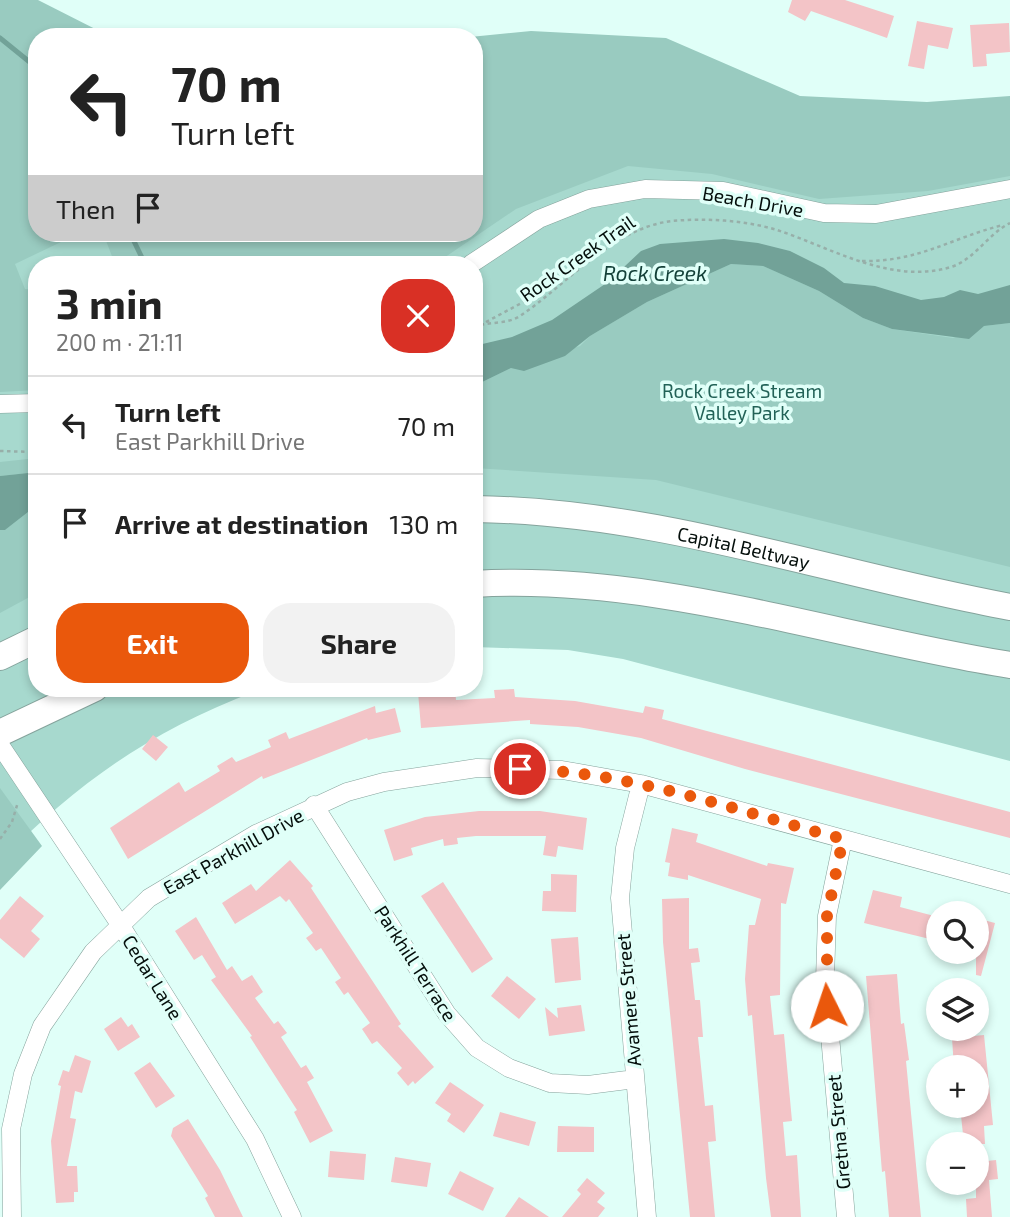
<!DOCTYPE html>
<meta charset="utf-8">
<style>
:root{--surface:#fff;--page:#f2f2f2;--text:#222;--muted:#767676;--line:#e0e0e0;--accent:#ea580c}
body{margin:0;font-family:"Exo 2",sans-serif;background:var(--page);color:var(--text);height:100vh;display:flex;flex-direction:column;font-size:26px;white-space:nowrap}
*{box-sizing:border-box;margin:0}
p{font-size:23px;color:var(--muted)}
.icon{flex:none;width:38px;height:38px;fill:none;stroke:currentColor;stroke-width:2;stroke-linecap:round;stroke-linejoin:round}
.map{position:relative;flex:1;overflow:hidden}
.sheet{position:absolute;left:28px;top:256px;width:455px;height:441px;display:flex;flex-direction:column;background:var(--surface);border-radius:28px;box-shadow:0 4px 10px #0003}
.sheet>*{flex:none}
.guide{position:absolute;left:28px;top:28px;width:455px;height:214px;border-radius:28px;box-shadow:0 4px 10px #0003;background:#fff;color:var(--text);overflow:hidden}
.controls{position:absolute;left:926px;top:901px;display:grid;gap:14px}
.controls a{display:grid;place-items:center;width:63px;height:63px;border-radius:50%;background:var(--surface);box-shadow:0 4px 10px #0003;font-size:35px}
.pin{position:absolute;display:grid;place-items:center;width:60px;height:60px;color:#fff;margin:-30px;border:4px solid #fff;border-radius:50%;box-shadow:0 2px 7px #0007}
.me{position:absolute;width:77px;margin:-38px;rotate:356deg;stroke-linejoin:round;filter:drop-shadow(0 0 5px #0008)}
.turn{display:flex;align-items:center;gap:24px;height:147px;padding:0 28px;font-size:32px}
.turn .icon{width:91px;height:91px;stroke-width:2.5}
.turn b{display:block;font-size:49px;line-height:60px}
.then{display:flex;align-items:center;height:66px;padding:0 28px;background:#0003;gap:14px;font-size:26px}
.round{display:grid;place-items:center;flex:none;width:74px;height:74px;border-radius:28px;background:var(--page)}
.summary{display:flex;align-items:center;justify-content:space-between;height:119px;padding:0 28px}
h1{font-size:42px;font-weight:700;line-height:52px}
.action{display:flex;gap:14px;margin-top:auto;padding:14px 28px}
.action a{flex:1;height:80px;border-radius:28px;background:var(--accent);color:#fff;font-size:28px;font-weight:700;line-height:80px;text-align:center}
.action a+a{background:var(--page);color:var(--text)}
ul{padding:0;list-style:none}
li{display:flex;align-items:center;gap:21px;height:98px;padding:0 28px;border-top:2px solid var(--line)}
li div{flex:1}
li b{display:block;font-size:26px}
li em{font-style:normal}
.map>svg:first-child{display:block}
</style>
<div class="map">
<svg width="1010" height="1217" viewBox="0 0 1010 1217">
<rect width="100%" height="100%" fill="#e0fff8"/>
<path fill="#a7d9ce" d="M0,36L37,233H474V53L784,103L1010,124V761L623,659L568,650L474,647V264H37V688H264C154,729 83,778 0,861Z"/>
<path fill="#99cbc0" d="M0,0H38L111,37H37V233H61V242L15,264L25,289L37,290V390L0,392Z
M531,31L666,38L800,96L927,102L1010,96V176L928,191L819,199L712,174L628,166L516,209L435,264H115L103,233H474V37H470Z
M731,264L763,266L819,291L863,318L892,329L953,338L984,326L1010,323V567L656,480L474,468V386L511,368L580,346L590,336L647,302Z
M37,458V472L0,476V462Z
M37,505V593L0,613V530H5Z
M0,788L42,846L0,890Z"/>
<path fill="#72a298" d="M724,239L758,243L790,251L824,268L844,283L875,286L921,300L944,297L960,290L978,294L1010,285V323L984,326L969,339L892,329L863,318L819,291L763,266L731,264L647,302L590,336L565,356L524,371L511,368L474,386V346L512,337L552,320L608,282L641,251L660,244Z
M37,472V505L5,530H0V476Z"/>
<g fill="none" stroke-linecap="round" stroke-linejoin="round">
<path stroke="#72a298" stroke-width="5" d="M0,38L37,68
M130,233L145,264"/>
</g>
<path fill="#f3c4c7" d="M792,0H845L894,16L887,38L811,11L805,21L788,12Z
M917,21L953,28L948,49L928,45L924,69L908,66Z
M1009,23L1010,52L986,54L987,66L973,67L970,25Z
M455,689L456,700L495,698L494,690L514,689L515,697L575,701L643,713L645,706L664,710L662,719L1010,812V838L745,769L641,738L578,727L530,724V720L421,728L418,692Z
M375,706L376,713L395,708L401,732L368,740L367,738L263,779L262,776L128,859L110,828L179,782L185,792L220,771L217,766L232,757L236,762L271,747L268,740L286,732L289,739Z
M153,735L168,747L156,761L142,749Z
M479,811H540L587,818L583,850L558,846L556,857L543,855L546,836H476L457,838L458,844L444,846L443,839L411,848L413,855L394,861L384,830L425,817Z
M672,828L698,834L696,842L767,866L768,863L794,868L786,904L781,903L780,995L770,996L774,1035L784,1034L792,1121L783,1122L786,1156L797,1155L801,1217H771L766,1178L752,1015L748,1016L745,979L749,925H755L761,899L688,875V880L668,876L670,863L665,862Z
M290,860L313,886L311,888L401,1024L398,1026L434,1067L415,1084L413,1081L408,1086L397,1073L402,1068L377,1041L372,1044L362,1029L370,1023L348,992L344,995L335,982L341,978L321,948L316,951L306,938L313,933L289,899L286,902L280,896L235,924L222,903L251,884L256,891Z
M551,874L577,875L576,912L542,911L543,891H551Z
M443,882L493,959L472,973L421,896Z
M873,890L902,897L900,907L938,917V941L864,923Z
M20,896L44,916L31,931L40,939L24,958L0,938V920Z
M689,898V949L698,948L700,962L691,963L695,1000H700L703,1037H698L705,1106L713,1105L716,1141L708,1142L715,1217H690L663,942L662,899Z
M196,917L227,970L232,966L242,981L252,975L263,992L255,998L274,1024L278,1021L287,1033L281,1037L301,1068L306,1065L314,1078L307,1082L333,1131L310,1143L294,1112L297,1110L250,1037L252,1036L211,980L216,977L202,955L194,960L175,931Z
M976,918L995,923L981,976L976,975Z
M578,937L581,980L555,983L551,939Z
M897,974L901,1024L904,1023L909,1060L906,1061L921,1217H889L885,1171L882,1172L866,976Z
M507,976L536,999L519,1019L491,996Z
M581,1005L585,1031L549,1036L545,1007L558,1018L557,1008Z
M121,1017L128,1027L132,1024L140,1037L118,1051L104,1029Z
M984,1035L993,1125L984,1126L985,1144H964L960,1106H976V1068H954L952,1038Z
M75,1055L91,1061L82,1093L75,1091L70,1118L76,1119L67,1166H77L78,1192H74V1202L56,1203L51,1141L61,1086L58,1085L63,1070L69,1072Z
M150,1062L175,1096L156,1108L134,1073Z
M450,1082L484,1105L464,1133L447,1121L451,1114L435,1103Z
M500,1112L536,1122L529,1146L493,1136Z
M188,1119L220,1170L243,1217H215L205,1198L208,1196L171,1136L173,1128Z
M558,1126L594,1127V1152H557Z
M986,1150L987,1161L996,1160L998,1179L989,1180L992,1217H967L966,1199L976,1198V1151Z
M330,1151L366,1154L364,1180L328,1177Z
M395,1157L431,1163L427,1187L391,1182Z
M460,1171L494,1188L483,1211L448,1194Z
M587,1178L605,1193L597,1202L605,1208L598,1217H562L581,1194L577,1190Z
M519,1197L549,1217H505Z"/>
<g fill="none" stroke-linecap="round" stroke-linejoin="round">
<defs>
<path id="minor" d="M471,264L539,219L589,199L645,189L723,191L824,213L876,214L1010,189
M0,404L37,403
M0,745L121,926L255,1139L292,1217
M641,784L625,848L620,898L647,1217
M314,805L447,1014L477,1048L509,1068L550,1083L588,1085L635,1079
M843,839L827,916L825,979L846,1217
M12,1217L11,1129L23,1074L42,1026L93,952L149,898L256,834L347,792L384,782L477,768L562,770L641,784L1010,884"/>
<g id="highway">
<path id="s1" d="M474,509C659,511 831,574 1010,607"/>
<path d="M474,584C652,573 835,637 1010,665"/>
<path d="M0,657L37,639"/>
<path d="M0,733L95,688"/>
</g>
</defs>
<use href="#minor" stroke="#85a39c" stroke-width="19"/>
<use href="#highway" stroke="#85a39c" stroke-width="28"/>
<path stroke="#97afa9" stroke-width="2.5" stroke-dasharray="3.5 3.5" stroke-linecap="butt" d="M862,261C919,262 951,238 1003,225
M486,322L557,284
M474,327C489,321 506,325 520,316C568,284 612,228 672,221C706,218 744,220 777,230C832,248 891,285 951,267C974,260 988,234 1010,223
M0,451L37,452
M0,839L12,822L18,802"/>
<use href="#minor" stroke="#fff" stroke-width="18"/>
<use href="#highway" stroke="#fff" stroke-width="26"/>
</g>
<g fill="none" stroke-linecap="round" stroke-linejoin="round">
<path stroke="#ea580c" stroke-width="12" stroke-dasharray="0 21.6" d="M520,769C630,771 737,811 843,839L827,916V1006"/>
</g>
<g text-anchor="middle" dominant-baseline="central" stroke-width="7" stroke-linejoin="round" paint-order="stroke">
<g font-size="19" fill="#040e0b" stroke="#e0fff8">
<text transform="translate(753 201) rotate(10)">Beach Drive</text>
<text transform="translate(577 258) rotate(-35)">Rock Creek Trail</text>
<text stroke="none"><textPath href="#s1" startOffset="273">Capital Beltway</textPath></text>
<text transform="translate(233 851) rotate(-29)">East Parkhill Drive</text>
<text transform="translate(416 963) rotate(57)">Parkhill Terrace</text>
<text transform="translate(153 977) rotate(58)">Cedar Lane</text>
<text transform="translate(628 1000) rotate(-95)">Avamere Street</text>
<text transform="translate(838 1132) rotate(-95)">Gretna Street</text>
</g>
<g font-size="19" fill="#226257" stroke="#e0fff8">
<text x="742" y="390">Rock Creek Stream<tspan x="742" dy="22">Valley Park</tspan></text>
</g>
<g font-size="21" font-style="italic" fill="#123f37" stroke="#e0fff8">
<text x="655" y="272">Rock Creek</text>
</g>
</g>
</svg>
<div class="controls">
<a><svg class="icon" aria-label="search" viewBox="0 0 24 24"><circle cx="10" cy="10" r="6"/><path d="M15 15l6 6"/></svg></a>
<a><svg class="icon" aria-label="layers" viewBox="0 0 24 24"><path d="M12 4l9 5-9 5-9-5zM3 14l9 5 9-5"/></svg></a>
<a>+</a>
<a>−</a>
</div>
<div class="pin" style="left:520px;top:769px;background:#d93025"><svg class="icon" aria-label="arrive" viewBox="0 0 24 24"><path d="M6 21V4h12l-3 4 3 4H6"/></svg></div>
<svg class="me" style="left:827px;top:1006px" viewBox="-20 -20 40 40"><circle r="19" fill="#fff"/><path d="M0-13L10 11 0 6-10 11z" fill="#ea580c"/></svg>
<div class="guide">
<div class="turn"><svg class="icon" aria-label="left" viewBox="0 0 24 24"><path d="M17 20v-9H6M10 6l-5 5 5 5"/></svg><div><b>70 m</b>Turn left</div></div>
<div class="then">Then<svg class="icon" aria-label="arrive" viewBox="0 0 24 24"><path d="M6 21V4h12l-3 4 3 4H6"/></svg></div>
</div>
<section class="sheet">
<div class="summary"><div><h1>3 min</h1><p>200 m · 21:11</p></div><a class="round" style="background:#d93025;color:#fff"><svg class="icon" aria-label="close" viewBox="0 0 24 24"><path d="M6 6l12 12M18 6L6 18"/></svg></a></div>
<ul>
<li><svg class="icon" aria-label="left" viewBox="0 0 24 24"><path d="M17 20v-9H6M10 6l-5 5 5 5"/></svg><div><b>Turn left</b><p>East Parkhill Drive</p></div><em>70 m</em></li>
<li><svg class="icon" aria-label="arrive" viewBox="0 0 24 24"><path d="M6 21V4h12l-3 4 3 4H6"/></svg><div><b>Arrive at destination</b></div><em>130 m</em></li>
</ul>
<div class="action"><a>Exit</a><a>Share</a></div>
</section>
</div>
